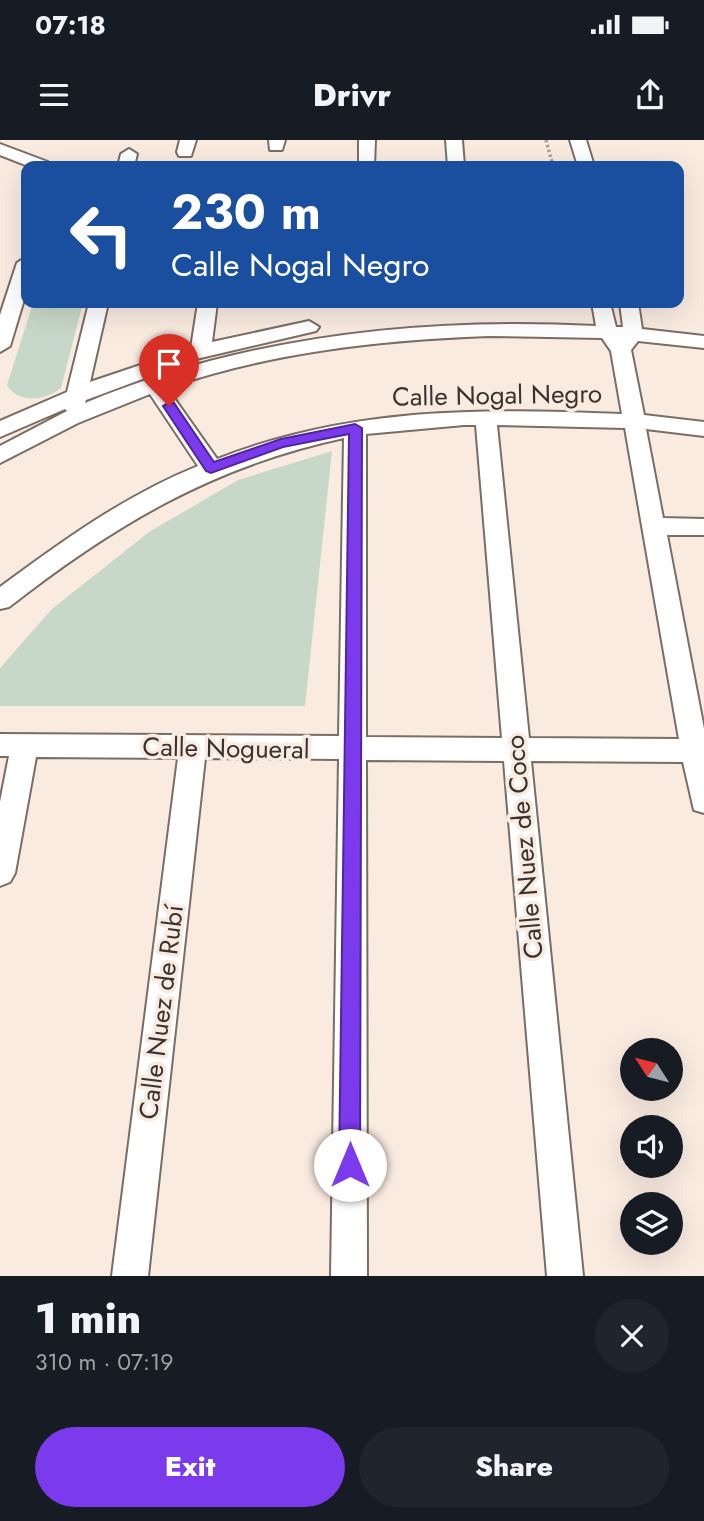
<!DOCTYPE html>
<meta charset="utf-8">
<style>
:root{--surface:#171b24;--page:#20242c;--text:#f1f3f6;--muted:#9ea1a6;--accent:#7c3aed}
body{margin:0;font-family:Jost,sans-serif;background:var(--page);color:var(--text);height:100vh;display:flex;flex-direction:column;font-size:26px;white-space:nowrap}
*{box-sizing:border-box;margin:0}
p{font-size:23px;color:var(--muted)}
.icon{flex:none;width:38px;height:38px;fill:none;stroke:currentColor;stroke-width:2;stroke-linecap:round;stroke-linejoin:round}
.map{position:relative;height:1136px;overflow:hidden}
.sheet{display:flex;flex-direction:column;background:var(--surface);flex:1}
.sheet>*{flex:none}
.banner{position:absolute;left:21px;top:21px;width:663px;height:147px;border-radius:14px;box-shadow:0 7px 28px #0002;background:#1a4fa0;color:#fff;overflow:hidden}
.needle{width:46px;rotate:306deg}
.fabs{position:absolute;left:620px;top:898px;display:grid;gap:14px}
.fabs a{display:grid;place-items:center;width:63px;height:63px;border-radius:50%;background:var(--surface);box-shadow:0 7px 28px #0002;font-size:35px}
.pin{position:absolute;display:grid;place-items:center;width:60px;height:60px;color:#fff;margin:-72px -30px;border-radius:50% 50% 50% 0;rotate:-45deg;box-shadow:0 0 7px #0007}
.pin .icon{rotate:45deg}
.me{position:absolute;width:77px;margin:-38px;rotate:0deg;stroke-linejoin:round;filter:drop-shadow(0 0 5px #0008)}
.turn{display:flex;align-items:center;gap:24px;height:147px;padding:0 35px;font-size:32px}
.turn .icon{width:91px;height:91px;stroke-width:2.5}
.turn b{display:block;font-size:49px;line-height:60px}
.round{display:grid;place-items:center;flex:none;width:74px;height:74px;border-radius:37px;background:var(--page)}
.headline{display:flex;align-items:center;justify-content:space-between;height:119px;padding:0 35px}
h1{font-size:42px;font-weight:800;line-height:52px}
.primary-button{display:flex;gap:14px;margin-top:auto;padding:14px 35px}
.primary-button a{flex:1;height:80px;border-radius:42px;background:var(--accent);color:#fff;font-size:28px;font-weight:800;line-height:80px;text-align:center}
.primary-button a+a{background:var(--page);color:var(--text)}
.status{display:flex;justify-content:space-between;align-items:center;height:49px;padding:0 35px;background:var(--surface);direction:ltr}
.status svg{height:19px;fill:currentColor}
header{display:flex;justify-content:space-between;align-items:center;height:91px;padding:0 35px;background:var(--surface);font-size:32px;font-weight:800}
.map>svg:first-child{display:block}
</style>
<div class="status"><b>07:18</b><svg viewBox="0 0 49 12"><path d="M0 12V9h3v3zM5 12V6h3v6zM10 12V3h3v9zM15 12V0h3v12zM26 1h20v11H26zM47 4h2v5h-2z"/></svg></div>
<header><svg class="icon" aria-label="menu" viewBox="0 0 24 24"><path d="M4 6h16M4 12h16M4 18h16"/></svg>Drivr<svg class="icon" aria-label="share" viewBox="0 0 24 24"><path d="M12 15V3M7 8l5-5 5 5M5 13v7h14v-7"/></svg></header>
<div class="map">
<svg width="704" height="1136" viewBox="0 0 704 1136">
<rect width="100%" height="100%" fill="#faebe1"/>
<path fill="#c8d8c8" d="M33,163H83L61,248C45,261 18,264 7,245Z
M332,311L305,566H0V528L52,469L149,392L238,340Z"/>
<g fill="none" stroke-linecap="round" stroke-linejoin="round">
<defs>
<path id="minor" d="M180,0H196L191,16H179L177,12Z
M269,0H285L282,10H270Z
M359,0H375L374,26L359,24Z
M446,0H462L464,26H448Z
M570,0H586L594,26H578Z
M0,4L48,22L50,26H28L0,15Z
M129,9L137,14L134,26H118L121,14Z
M26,117V153L10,206L0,212V175L17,123Z
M89,163H108L90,242L191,208L198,163H217L212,202L309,181L319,187L316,191L196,219L86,260L85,263C247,196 421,177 596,186L592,163H610L616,187H623L620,163H638L642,189L704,196V208L638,201L631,210L644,275L704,282V296L646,289L663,378L704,379V395H667L704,589V673L694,670L683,622L531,621L583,1136H547L504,621L366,620L367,1136H331L339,619L205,618L148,1136H112L178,618L36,617L15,733L10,742L0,746V662L9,616H0V594L339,596L344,298C213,326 114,385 9,467L0,469V447C62,401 126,355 198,326L150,254L78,283L0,323V306L67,271L65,269L0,297V281L67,252ZM489,196L602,198L611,211L622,274C481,268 350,267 217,319L167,248C271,212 380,200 489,196ZM464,285H476L502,598L366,597V294ZM497,285L625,288L679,599L529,598Z"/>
</defs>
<use href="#minor" stroke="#7a6d64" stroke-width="4"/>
<path stroke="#aa9f98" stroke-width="3.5" stroke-dasharray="2.5 2.5" stroke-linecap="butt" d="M546,0L553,26"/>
<use href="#minor" fill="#fff" fill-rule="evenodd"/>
</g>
<path fill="#7c3aed" stroke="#51269a" stroke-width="2" d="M169,262L174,263L214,322L281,299L355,284L362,288L360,1025L357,1032L350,1035L342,1032L339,1025L349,294L283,307L211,333L206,331L163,266Z"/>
<g text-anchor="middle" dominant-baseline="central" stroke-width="7" stroke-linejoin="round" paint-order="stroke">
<g font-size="26" fill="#3a3431" stroke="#faebe1">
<text transform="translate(497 255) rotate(-1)">Calle Nogal Negro</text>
<text transform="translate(226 608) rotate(1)">Calle Nogueral</text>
<text transform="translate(524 707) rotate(-95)">Calle Nuez de Coco</text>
<text transform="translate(161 872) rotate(-83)">Calle Nuez de Rubí</text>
</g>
</g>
</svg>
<div class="fabs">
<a><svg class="needle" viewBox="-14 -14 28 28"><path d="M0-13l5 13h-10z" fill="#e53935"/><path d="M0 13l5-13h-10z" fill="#9ea1a6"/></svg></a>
<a><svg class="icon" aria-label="sound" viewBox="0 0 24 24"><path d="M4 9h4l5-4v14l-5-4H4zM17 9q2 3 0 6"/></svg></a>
<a><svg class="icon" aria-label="layers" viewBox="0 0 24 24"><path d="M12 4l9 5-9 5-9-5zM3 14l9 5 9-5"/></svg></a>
</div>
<div class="pin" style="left:169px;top:266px;background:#d93025"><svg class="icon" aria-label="arrive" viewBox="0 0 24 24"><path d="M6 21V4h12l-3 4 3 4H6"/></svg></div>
<svg class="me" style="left:350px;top:1025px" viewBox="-20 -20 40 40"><circle r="19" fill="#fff"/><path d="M0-13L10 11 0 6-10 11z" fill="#7c3aed"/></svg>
<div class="banner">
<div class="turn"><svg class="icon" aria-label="left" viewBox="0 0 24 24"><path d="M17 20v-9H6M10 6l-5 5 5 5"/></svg><div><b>230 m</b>Calle Nogal Negro</div></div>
</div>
</div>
<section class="sheet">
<div class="headline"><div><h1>1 min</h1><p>310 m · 07:19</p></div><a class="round"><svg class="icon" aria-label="close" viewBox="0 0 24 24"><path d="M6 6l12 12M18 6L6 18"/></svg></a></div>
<div class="primary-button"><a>Exit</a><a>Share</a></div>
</section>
